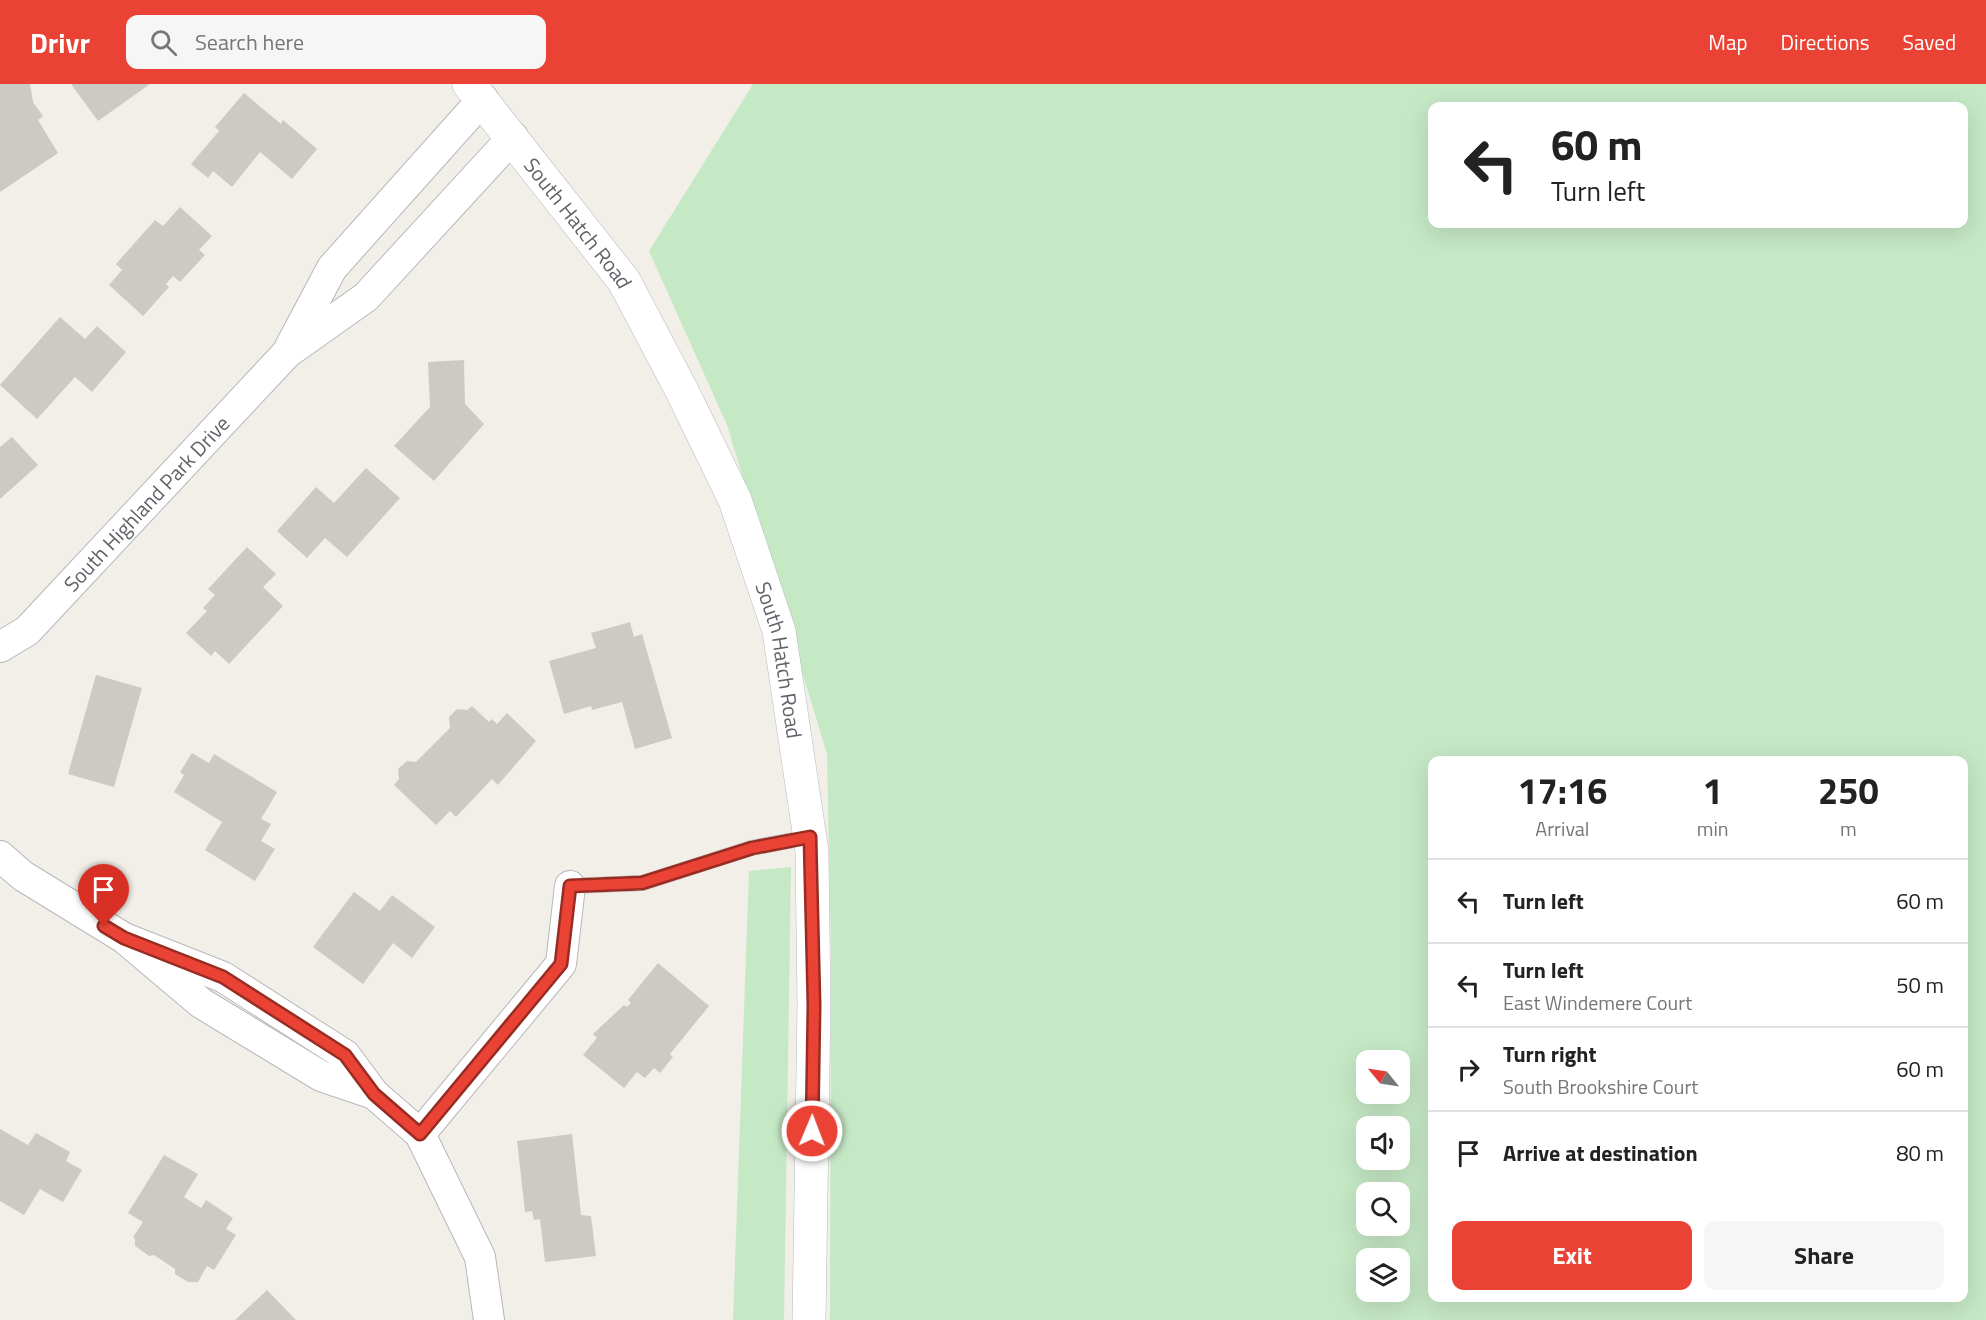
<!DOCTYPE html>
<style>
:root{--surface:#fff;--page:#f6f6f6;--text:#222;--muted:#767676;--line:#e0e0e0;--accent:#ea4335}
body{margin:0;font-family:"Titillium Web",sans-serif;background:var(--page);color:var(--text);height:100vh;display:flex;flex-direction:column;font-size:22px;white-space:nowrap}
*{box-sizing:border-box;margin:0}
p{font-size:20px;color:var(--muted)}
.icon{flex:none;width:33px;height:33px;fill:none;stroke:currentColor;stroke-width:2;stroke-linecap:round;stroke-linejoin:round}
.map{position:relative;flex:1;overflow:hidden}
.drawer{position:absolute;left:1428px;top:672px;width:540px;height:546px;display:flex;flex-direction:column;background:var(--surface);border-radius:12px;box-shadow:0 6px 24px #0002}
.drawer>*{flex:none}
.guide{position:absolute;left:1428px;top:18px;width:540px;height:126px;border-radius:12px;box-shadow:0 6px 24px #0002;background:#fff;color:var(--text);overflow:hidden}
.needle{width:39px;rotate:300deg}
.fabs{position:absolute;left:1356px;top:966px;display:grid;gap:12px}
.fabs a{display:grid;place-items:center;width:54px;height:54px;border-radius:12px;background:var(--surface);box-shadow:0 6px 24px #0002;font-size:30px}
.pin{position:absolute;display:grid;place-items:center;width:51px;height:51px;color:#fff;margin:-62px -26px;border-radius:50% 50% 50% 0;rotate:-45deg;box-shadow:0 0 6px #0007}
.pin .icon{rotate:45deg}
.me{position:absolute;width:66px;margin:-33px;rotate:1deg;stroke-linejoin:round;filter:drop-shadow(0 0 4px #0008)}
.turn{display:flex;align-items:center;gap:21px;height:126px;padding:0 24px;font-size:27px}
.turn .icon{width:78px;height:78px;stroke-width:2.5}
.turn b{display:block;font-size:42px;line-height:51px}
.eta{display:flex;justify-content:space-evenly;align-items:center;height:102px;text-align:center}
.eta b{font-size:36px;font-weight:700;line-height:42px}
.button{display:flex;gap:12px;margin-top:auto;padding:12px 24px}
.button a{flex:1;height:69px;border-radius:12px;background:var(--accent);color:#fff;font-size:24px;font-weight:700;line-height:69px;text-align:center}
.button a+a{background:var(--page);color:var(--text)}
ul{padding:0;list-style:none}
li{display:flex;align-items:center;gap:18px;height:84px;padding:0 24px;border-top:2px solid var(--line)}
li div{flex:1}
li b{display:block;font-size:22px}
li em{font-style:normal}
header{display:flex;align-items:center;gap:36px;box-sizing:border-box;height:84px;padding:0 30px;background:var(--accent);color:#fff}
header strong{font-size:28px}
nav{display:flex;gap:33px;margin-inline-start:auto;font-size:21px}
.search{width:420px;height:54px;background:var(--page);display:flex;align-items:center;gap:15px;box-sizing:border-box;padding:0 21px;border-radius:12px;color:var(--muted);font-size:22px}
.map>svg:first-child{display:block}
</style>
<header>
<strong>Drivr</strong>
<div class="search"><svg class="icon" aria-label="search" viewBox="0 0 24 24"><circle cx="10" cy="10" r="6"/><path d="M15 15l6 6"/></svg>Search here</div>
<nav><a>Map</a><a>Directions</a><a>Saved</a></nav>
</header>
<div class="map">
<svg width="1986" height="1236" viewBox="0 0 1986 1236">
<rect width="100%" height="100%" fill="#f1efe8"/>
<path fill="#c5e8c5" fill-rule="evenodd" d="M753,0H1986V1236H830L831,866L827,670L727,341L649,167ZM1432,22H1964V140H1432ZM1432,676H1964V1214H1432ZM1366,976H1400V1010H1366ZM1366,1042H1400V1076H1366ZM1366,1108H1400V1142H1366ZM1366,1174H1400V1208H1366Z
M791,783L784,1236H733L749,787Z"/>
<path fill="#cccac5" d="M0,0H30L33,18L43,32L38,36L58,69L0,108Z
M71,0H150L98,37Z
M244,9L281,40L283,36L317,65L292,95L260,68L232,103L213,87L208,94L191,80L219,47L215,43Z
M180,123L212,152L199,166L205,171L180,198L173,192L166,200L169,203L143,232L109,201L122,186L116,180L155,136L163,142Z
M60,233L85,255L97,242L126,268L92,308L75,293L37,335L0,301Z
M464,276L465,320L484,340L434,397L394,362L430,323L428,278Z
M12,353L38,381L0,415V363Z
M366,384L400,414L347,473L325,454L307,474L277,447L316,403L334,419Z
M247,463L276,490L263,503L283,522L229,580L215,567L211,572L186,549L207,527L203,524L215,511L208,505Z
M630,538L634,553L642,550L672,654L635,665L622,618L592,626L591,622L564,630L549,577L596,564L591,549Z
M96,591L142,604L114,703L68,690Z
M472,622L489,638L492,635L497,640L507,629L536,657L498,701L492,695L456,733L450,727L436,741L394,701L399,695L398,685L407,677L416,678L450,644L449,633L457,625L467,626Z
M192,669L209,679L214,670L277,708L261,735L271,740L261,757L275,765L255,797L205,766L222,738L174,708L184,691L180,688Z
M354,808L380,827L392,811L435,843L412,874L393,859L363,900L313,863Z
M658,879L709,922L670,970L673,973L660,989L654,984L645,994L637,988L624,1004L583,971L597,954L593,950L624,921L627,923L631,919L628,916Z
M0,1045L28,1061L36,1049L70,1068L66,1077L82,1086L63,1118L40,1105L24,1131L0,1117Z
M572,1050L581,1131L591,1132L596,1172L545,1178L540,1135L534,1136L532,1127L525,1128L517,1057Z
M164,1071L198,1090L184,1113L201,1124L206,1116L233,1134L226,1145L236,1151L214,1186L207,1182L198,1198H188L175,1190V1185L154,1171L149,1172L135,1162V1155L133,1153L143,1138L128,1129Z
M267,1206L296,1236H235Z"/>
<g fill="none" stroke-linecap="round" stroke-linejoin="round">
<defs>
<path id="service" d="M570,802L643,799L751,764L810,753"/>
<g id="minor">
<path d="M290,263L332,184L483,15"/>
<path id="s1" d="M0,563L27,547L287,269L366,213L513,53"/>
<path d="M0,772L23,792L124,854L201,919L321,992L374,1010"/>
<path d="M124,854L223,893L345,971L374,1010L420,1050L480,1173L489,1236"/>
<path d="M420,1050L561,880L570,802"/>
</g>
<g id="secondary">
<path id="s2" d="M469,0L624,197L682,307L735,416L779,547L812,768L814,921L809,1236"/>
</g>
</defs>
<use href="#service" stroke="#b5b8bc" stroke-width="16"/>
<use href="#minor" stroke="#b5b8bc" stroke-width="32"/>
<use href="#secondary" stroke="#b6babf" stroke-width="34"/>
<use href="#service" stroke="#fff" stroke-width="15"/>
<use href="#minor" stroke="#fff" stroke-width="30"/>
<use href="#secondary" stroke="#fff" stroke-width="33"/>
</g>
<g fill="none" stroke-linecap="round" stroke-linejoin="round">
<defs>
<path id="route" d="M104,842L124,854L223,893L345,971L374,1010L420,1050L561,880L570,802L642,799L752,764L810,753L814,921L812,1047"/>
</defs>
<use href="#route" stroke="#982c22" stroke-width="15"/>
<use href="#route" stroke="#ea4335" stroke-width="10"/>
</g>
<g text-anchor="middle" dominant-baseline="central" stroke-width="4.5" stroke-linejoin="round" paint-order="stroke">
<g font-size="21" fill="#5f6368" stroke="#fff">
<text stroke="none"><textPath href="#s2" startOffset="177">South Hatch Road</textPath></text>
<text stroke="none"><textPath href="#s1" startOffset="206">South Highland Park Drive</textPath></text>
<text stroke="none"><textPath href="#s2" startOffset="663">South Hatch Road</textPath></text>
</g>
</g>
</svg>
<div class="fabs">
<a><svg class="needle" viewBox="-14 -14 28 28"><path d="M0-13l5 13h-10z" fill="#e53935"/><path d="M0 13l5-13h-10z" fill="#767676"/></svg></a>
<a><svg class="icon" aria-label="sound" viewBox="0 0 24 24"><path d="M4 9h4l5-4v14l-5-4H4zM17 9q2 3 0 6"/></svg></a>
<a><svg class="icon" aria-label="search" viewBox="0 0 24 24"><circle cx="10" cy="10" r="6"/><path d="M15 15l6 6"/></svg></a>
<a><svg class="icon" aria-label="layers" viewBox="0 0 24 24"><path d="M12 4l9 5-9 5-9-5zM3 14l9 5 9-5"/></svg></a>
</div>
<div class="pin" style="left:104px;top:842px;background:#d93025"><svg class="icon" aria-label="arrive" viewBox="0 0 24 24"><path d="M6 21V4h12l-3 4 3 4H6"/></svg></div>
<svg class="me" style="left:812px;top:1047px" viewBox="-20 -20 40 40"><circle r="17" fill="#ea4335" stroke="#fff" stroke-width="3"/><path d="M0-11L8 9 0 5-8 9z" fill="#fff"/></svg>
<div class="guide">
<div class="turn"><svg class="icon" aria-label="left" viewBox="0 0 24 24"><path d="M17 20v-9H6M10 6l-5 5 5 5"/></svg><div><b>60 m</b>Turn left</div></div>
</div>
<section class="drawer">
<div class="eta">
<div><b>17:16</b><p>Arrival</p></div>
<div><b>1</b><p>min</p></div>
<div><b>250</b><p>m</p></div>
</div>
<ul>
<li><svg class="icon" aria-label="left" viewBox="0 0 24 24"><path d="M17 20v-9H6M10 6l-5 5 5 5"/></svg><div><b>Turn left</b></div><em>60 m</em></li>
<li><svg class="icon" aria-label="left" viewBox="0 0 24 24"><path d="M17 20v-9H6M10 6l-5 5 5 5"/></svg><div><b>Turn left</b><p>East Windemere Court</p></div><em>50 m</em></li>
<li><svg class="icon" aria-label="right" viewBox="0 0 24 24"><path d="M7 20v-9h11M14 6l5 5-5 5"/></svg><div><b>Turn right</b><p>South Brookshire Court</p></div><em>60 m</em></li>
<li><svg class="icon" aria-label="arrive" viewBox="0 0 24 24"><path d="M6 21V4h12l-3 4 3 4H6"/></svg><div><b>Arrive at destination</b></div><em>80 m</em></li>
</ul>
<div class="button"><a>Exit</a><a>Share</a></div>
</section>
</div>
